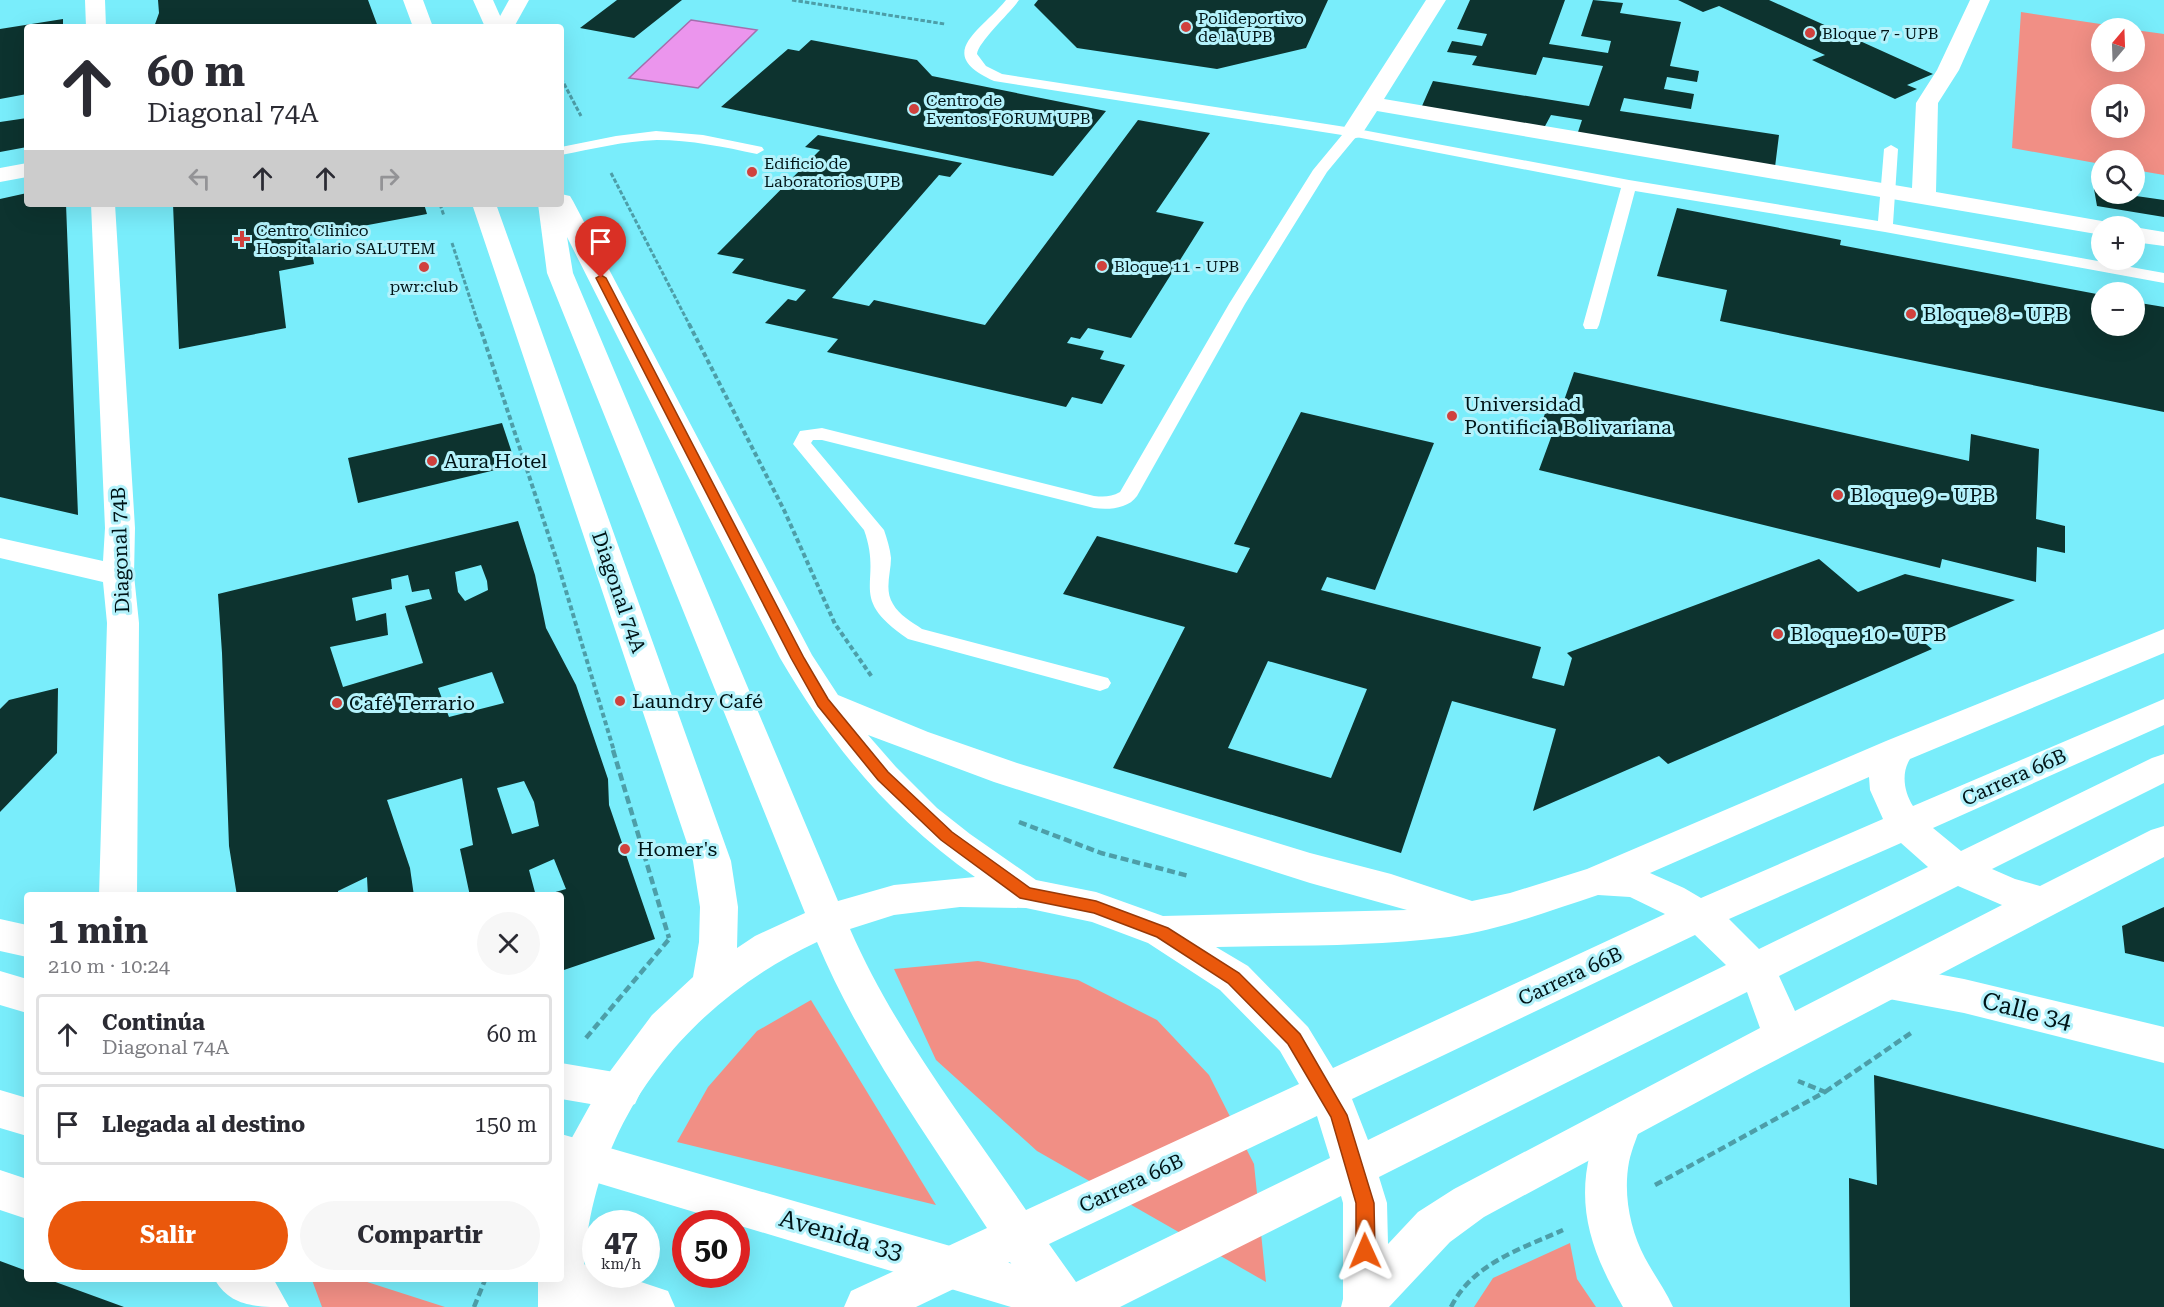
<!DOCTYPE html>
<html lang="es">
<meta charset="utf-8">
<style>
:root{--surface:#fff;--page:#f7f7f7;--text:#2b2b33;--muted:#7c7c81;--line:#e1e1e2;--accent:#ea580c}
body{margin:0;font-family:"Roboto Serif",serif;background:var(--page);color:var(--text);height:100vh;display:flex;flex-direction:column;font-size:22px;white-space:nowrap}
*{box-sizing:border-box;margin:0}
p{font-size:20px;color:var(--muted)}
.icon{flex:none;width:33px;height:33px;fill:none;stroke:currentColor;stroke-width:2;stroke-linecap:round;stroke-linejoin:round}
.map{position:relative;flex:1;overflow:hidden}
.side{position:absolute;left:24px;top:892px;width:540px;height:390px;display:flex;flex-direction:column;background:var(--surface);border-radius:6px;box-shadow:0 6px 24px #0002}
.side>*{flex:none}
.hud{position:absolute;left:24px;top:24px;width:540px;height:183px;border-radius:6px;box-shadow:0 6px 24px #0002;background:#fff;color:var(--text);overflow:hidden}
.needle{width:39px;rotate:19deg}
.controls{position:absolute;left:2091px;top:18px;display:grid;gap:12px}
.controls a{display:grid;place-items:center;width:54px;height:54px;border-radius:50%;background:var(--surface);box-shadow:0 6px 24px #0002;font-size:30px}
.speed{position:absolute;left:582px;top:1210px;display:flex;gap:12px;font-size:30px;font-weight:700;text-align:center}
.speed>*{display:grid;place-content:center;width:78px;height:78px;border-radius:50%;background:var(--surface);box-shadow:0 6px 24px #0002;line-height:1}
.speed small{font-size:15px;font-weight:400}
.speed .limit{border:9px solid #d22;background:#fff;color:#111}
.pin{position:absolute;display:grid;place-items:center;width:51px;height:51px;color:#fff;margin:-62px -26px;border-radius:50% 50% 50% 0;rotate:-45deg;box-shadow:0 0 6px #0007}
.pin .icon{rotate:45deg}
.me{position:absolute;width:66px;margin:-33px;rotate:359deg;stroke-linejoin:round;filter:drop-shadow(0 0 4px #0008)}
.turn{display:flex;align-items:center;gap:21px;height:126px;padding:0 24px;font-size:27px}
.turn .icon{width:78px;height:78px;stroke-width:2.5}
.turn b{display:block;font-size:42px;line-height:51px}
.lanes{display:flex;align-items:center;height:57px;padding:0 24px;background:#0003;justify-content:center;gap:30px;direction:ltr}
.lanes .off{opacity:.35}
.round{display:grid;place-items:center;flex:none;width:63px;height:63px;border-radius:32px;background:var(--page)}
.overview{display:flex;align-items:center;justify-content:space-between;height:102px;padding:0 24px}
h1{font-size:36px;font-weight:700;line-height:45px}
.action{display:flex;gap:12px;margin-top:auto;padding:12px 24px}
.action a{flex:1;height:69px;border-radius:36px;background:var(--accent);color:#fff;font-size:24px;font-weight:700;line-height:69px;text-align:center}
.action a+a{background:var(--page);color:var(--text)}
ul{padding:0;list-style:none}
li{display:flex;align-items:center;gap:18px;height:81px;margin:0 12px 9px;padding:0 12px;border:3px solid var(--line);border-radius:6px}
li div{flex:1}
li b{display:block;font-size:22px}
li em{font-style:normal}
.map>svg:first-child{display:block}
</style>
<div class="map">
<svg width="2164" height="1307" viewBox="0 0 2164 1307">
<rect width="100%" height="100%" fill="#79edfb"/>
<path fill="#f18f85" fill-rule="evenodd" d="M2021,12L2127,28H2102V62H2134L2135,30L2164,34V175L2135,170L2134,160H2102L2101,164L2012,148ZM2102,94H2134V128H2102Z
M978,961L1078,980L1157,1020L1209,1075L1254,1164L1266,1282L1037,1151L936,1060L894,969Z
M811,1000L936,1205L677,1142L708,1087L757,1031Z
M1570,1243L1577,1279L1596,1307H1474L1493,1278Z
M312,1280H361L445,1307H322Z"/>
<path fill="#eb95ed" stroke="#a46ead" stroke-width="1.5" d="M691,20L757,30L698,88L629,78Z"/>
<path fill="#0d332f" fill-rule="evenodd" d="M158,0H368L378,27H154L159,13Z
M617,0H682L634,38L580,28Z
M1038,0H1328L1306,48L1217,69L1077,48L1034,5Z
M1470,0H1565L1549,44L1608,53L1611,41L1581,36L1593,0L1623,3L1620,13L1681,22L1670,66L1699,71L1697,82L1667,77L1664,89L1694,94L1691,109L1624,98L1620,111L1779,135L1775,167L1577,135L1582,120L1551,115L1544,128L1422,106L1433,81L1589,106L1603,66L1543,57L1536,75L1472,65L1477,56L1447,52L1452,41L1482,46L1487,34L1457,29Z
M1678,0H1769L1933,74L1907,85L1917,89L1895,99L1812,60L1825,55L1719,6L1703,12Z
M63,19V27H27V94L0,99V29Z
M811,40L917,60L932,76L1106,111L1053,176L721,107L788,49L799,51Z
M27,118V147L0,152V122Z
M1138,120L1210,133L1156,212L1204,222L1131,338L1088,328L1080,339L1071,337L1067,343L1104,351L1100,359L1125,365L1102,404L1072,397L1066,407L827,352L838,339L765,323L788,299L796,301L806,290L732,273L744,259L717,254L820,150L805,147L818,135L962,163L950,177L939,175L832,298L869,306L874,300L985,325Z
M2094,189L2102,190V194H2122L2164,200V217L2097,206Z
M27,193V204H66L78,515L0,497V199Z
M173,204H424L427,214L309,236L314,264L279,271L286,328L179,349Z
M1677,208L1841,240L1840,245L2102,295V326H2134V302L2164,307V412L1720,321L1727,290L1657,276Z
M1574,372L1969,461L1971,434L2039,449L2036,519L2065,526V553L2037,547L2036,582L1942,559L1940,568L1539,470L1553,432L1539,429L1548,406L1561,409Z
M1301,412L1434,443L1375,590L1327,577L1321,590L1541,647L1532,678L1564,686L1572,658L1567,653L1819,559L1858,592L1905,574L2015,600L1921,640L1932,649L1668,764L1659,756L1533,811L1556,729L1452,701L1401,853L1113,768L1185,627L1063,594L1097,536L1237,573L1250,548L1234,544ZM1268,661L1367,689L1331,778L1228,748Z
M502,423L516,465L358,503L348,458Z
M518,521L535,575L546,628L576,685L608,779L609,805L655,939L561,971V896L545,895L566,889L554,859L529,870L536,896H470L460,849L473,845L462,778L387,800L410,868L414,896H368L367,877L338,891V896H237L229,846L222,653L218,594ZM481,565L487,581L488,590L465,601L458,592L455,572ZM408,575L412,592L429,589L432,599L405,606L423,663L343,687L330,647L388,635L386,613L356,621L352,598L392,589L391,579ZM492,672L504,703L449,717L438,688ZM524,781L534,802L539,826L512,834L497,788Z
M58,688L57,753L0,812V709L9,700Z
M2164,907V962L2125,953L2122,926Z
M1874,1075L2164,1149V1307H1850L1849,1178L1877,1185Z
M0,1261L27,1271V1280H50L124,1307H0Z"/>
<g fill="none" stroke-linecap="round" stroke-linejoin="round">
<path stroke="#4d9ea8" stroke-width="3" stroke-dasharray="4.5 2" stroke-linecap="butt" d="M792,0L945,24
M561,78L581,116
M611,173L690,326
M440,204L444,216
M452,243L479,326"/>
<path stroke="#4d9ea8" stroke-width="4" stroke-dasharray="5 3" stroke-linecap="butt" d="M479,324L557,561L614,751
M689,324L784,510L835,624L872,677"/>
<path stroke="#4d9ea8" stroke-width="4.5" stroke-dasharray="8 4" stroke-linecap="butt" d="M613,750L669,938
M1019,822L1101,853L1189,876
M586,1038L670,938
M1825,1092L1911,1033
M1655,1185L1825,1092L1798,1081
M474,1307L485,1280
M1451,1307C1473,1263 1521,1249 1563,1230"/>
<path fill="#fff" fill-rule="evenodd" d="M1006,0H1019C1010,13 978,42 977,54L986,66L1002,74L1352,128L1629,180L1878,221L1884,149L1891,145L1898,149L1893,224L2164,273V283L1885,232L1635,191L1599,325L1597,329H1585L1583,325L1621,188L1356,137L1327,172L1245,304L1137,496C1128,509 1108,510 1094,508L822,440H813L811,443L884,530C887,539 890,548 891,558C891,573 884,590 893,604C899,615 912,622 922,629L1108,678L1111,683L1108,688L1100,691L908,639C845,596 884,585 864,530L793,444L800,431L822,428L1094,496C1104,497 1111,497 1120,492L1229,304L1313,170L1342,135L994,81C933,54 981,31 1006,0Z
M656,131L703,135L762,147L764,150L757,154C724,147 691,140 657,140C624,141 592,149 561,155V147L616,136Z"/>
<path fill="#fff" fill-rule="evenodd" d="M1426,0H1446L1384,99L1912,188L1916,103L1937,70L1970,0H1990L1959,70L1938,103L1936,192L2102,221L2111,223L2113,226H2102V235L1377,111L1360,137L1352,139L1344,137L1341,132Z
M2134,227L2164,232V246L2134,242Z"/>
<path fill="#fff" fill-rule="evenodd" d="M85,0H105L106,27H86Z
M27,163V177L0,182V168Z
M91,204H115L135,528L134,575L139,623L137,896H99L107,623L103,582L0,558V538L103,561L105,528Z
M1889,965L1964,979L2164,1027V1063L1964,1013L1889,999L1875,994L1869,982L1875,970Z"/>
<path fill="#fff" fill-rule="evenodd" d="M509,0H529L514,27H494Z"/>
<path fill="#fff" fill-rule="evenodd" d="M403,0H423L433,27H413Z
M473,0H493L505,27H485Z
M561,194L570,196L573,201L812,655L838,695L928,732L1017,763L1310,853L1391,874L1472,901L1510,893L1587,869L1886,741L2164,629V653L1910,759C1901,773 1904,792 1913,806L2164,699V725L1933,828L1961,851L2152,758L2164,754V783L1992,869L2015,879L2040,886L2151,830L2164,826V857L1755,1071L1484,1217L1450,1242L1389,1307H1341L1343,1299V1203L1341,1196L1120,1307H1039L1010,1262L916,1307H844L851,1291L987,1228C927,1136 860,1044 817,942C672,1010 576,1145 584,1307H538V1280H561V1167L569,1143L605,1078L652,1015L693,977L699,942L700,907L693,861L472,204H496L731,861L738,907L737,948L755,936L805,913L547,273L538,204H561ZM567,237L780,658C832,747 890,817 975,877L894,885L838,901L573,273ZM868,735L994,782L1310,883L1407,910L1163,916L1096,892L1036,880L970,834L937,808L896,767ZM1869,777L1870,790L1883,819L1701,898L1684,888L1650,873ZM1901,843L1928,867L1759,949L1729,919ZM1958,886L2002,905L1795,1011L1779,976ZM1598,895L1630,897L1665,914L1333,1068L1308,1027L1248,966L1216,947C1294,945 1372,947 1449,937C1500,930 1549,911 1598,895ZM960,907L1026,908L1092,922L1148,943L1220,990L1280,1051L1299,1084L1026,1210C964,1119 894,1030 850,929L894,915ZM1695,935L1726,965L1368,1140L1352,1099ZM1747,992L1760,1028L1454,1189L1418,1212L1388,1244L1387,1203L1379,1177ZM1317,1116L1330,1158L1076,1282L1049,1244Z"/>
<path fill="#fff" fill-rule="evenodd" d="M0,919L27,925V957L0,951Z
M0,971L27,979V1013L0,1005Z
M561,1063L620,1073L635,1078L641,1091L635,1104L620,1109L561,1099Z
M0,1090L27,1098V1136L0,1128Z
M1621,1103L1636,1109L1642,1122C1638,1135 1632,1148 1629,1162C1623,1194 1630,1230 1645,1258C1654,1275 1665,1289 1673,1307H1623C1582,1236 1571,1185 1606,1109Z
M561,1134L1086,1285L1102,1291L1109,1307H1011L561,1172Z
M0,1170L27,1179V1219L0,1210Z
M561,1257L596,1268V1275H620L668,1291L675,1307H581L545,1294L539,1280H561Z
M215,1280H274L289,1307C256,1307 231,1307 215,1280Z"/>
</g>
<path fill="#ea580c" stroke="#983908" stroke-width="1.5" d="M601,275L606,278L804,658L828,699L888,772L952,832L1030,888L1096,901L1168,928L1239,973L1300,1034L1347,1115L1374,1203L1375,1251L1372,1257L1365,1259L1359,1257L1356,1251V1203L1331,1117L1288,1044L1228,983L1157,937L1094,913L1020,898L941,840L878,780L818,706L791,658L596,278Z"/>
<g fill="#d0413d" stroke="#b4f2fb" stroke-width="2">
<circle cx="1186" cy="27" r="6"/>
<circle cx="1810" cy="33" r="6"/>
<circle cx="914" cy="109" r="6"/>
<circle cx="752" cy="172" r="6"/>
<path d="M239 230h6v6h6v6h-6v6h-6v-6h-6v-6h6z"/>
<circle cx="1102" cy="266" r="6"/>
<circle cx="424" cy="267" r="6"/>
<circle cx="1911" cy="314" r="6"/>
<circle cx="1452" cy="416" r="6"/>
<circle cx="432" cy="461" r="6"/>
<circle cx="1838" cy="495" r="6"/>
<circle cx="1778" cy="634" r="6"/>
<circle cx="620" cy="701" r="6"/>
<circle cx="337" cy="703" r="6"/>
<circle cx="625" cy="849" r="6"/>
</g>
<g text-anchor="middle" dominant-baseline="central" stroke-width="6" stroke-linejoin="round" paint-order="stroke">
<g font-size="16" fill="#001417" stroke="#b4f2fb" text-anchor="start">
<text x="1198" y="18">Polideportivo<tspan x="1198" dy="18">de la UPB</tspan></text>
<text x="1822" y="33">Bloque 7 - UPB</text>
<text x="926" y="100">Centro de<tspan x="926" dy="18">Eventos FORUM UPB</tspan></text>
<text x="764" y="163">Edificio de<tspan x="764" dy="18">Laboratorios UPB</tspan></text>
<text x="256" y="230">Centro Clinico<tspan x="256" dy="18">Hospitalario SALUTEM</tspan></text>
<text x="1114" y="266">Bloque 11 - UPB</text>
<text x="424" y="286" text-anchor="middle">pwr:club</text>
</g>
<g font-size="20" fill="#001417" stroke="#b4f2fb" text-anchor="start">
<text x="1923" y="314">Bloque 8 - UPB</text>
<text x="1464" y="404">Universidad<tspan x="1464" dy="23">Pontificia Bolivariana</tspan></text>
<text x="444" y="461">Aura Hotel</text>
<text x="1850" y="495">Bloque 9 - UPB</text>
<text x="1790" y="634">Bloque 10 - UPB</text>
<text x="632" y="701">Laundry Café</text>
<text x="349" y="703">Café Terrario</text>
<text x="637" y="849">Homer's</text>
</g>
<g font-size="20" fill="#001417" stroke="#b4f2fb">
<text transform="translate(120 550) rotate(-92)">Diagonal 74B</text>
<text transform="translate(619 592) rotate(71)">Diagonal 74A</text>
<text transform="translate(2014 777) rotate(-24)">Carrera 66B</text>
<text transform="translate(1570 976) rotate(-25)">Carrera 66B</text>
<text transform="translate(1131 1183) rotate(-25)">Carrera 66B</text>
</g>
<g font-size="24" fill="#001417" stroke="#b4f2fb">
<text transform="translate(2027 1011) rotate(14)">Calle 34</text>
<text transform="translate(841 1235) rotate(16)">Avenida 33</text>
</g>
</g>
</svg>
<div class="controls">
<a><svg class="needle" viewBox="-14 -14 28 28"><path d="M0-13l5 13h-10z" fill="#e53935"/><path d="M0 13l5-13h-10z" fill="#7c7c81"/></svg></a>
<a><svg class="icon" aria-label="sound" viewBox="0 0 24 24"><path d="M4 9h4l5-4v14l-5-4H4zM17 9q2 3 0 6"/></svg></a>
<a><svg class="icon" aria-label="search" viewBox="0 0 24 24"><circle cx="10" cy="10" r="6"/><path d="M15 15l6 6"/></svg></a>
<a>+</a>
<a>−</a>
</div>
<div class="speed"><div>47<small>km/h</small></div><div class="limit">50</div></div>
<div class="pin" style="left:601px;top:278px;background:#d93025"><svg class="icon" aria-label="arrive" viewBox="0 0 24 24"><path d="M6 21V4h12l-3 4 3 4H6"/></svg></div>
<svg class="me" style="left:1365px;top:1251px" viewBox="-20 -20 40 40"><path d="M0-17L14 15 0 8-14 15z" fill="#ea580c" stroke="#fff" stroke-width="4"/></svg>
<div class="hud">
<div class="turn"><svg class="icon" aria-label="ahead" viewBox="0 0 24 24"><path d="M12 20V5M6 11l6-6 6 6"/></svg><div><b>60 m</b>Diagonal 74A</div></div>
<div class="lanes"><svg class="icon off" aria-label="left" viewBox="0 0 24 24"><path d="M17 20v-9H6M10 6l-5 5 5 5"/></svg><svg class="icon" aria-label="ahead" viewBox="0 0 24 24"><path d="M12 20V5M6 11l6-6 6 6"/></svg><svg class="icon" aria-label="ahead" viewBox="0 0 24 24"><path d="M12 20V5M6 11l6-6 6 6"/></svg><svg class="icon off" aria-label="right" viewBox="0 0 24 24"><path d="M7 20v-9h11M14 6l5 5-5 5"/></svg></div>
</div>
<section class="side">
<div class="overview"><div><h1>1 min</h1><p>210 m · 10:24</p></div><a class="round"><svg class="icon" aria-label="close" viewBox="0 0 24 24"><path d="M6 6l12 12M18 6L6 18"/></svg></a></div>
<ul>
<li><svg class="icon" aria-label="ahead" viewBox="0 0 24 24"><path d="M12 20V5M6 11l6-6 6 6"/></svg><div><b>Continúa</b><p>Diagonal 74A</p></div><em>60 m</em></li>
<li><svg class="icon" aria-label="arrive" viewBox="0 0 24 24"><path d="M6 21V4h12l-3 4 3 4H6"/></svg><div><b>Llegada al destino</b></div><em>150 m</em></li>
</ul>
<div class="action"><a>Salir</a><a>Compartir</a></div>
</section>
</div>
